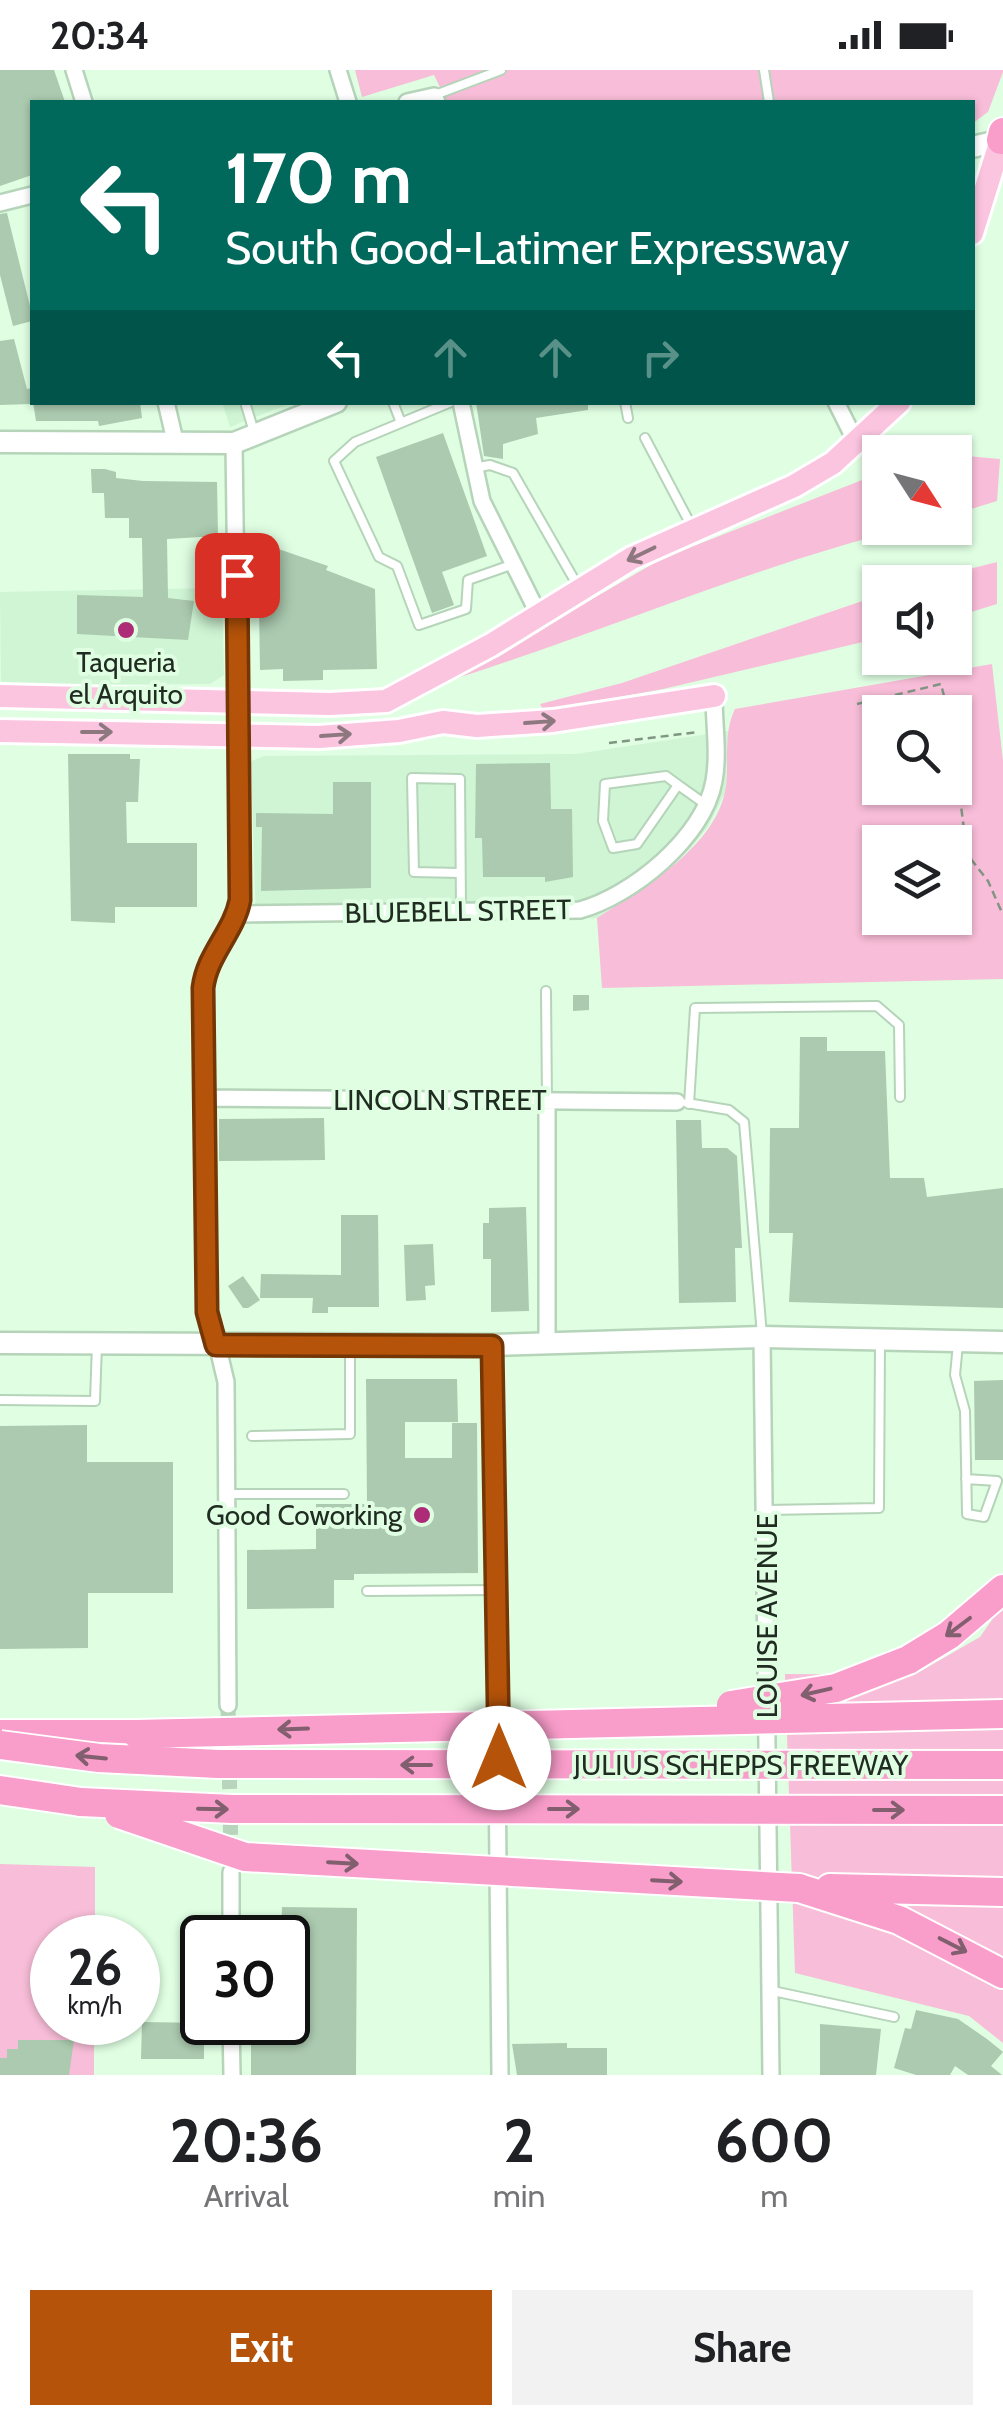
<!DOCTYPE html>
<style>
:root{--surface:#fff;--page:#f2f2f2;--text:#202124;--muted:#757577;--accent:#b45309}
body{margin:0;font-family:Cabin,sans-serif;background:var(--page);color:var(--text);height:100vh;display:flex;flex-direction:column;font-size:38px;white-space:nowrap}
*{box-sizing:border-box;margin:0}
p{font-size:32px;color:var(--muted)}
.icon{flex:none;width:55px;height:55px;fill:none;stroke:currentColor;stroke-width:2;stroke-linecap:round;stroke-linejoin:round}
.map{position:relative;height:2005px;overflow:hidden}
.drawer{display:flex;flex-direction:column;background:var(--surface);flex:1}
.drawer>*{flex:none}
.hud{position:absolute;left:30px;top:30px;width:945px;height:305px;border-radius:0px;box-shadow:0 2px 8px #0004;background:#00695c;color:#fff;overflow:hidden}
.needle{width:65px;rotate:126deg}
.tools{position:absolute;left:862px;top:365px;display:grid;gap:20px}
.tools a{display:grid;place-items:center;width:110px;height:110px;border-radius:0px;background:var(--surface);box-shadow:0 2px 8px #0004;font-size:50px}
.speed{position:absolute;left:30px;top:1845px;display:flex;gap:20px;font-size:50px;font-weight:700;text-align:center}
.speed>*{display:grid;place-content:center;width:130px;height:130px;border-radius:50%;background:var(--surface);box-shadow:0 2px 8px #0004;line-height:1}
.speed small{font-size:25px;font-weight:400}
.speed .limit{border:5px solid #111;border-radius:15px;background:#fff;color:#111}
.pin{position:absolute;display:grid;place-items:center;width:85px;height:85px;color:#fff;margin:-42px;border-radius:20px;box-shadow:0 5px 15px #0006}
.me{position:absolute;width:110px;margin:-55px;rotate:0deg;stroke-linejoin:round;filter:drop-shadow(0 0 8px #0008)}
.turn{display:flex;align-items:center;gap:35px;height:210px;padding:0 30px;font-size:45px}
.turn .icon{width:130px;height:130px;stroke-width:2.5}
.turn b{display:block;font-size:70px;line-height:85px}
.lanes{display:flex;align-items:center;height:95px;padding:0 30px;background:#0003;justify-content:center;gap:50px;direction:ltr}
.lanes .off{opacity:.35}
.eta{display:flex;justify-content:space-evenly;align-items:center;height:170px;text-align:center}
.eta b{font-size:60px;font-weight:700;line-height:70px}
.cta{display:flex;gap:20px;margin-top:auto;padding:20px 30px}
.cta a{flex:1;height:115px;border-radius:0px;background:var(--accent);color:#fff;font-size:40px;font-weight:700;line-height:115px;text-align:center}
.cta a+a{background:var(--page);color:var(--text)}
.status{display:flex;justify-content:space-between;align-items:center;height:70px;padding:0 50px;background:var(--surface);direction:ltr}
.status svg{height:28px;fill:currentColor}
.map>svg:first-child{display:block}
</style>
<div class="status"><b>20:34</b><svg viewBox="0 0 49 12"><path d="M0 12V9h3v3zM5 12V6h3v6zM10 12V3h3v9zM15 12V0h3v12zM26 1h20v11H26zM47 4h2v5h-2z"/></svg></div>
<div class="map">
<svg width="1003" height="2005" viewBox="0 0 1003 2005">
<rect width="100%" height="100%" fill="#dffee2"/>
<path fill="#cff5d4" d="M222,332L291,333L230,357Z
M222,518L224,605L210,614L1,615L0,522Z
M728,661L726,721L707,758L685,784L597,848L256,854L251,691L265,686L576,684Z"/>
<path fill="#f8bdd8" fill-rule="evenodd" d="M355,0H1003V2L988,42L973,53L972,32H447L434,5L362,27Z
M955,385L1000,389L997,431L955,444Z
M880,403V458H907C752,496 604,562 451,610L448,607L504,580L663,488Z
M997,492V534L955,547V512H918Z
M880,525V568L663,619L544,641L540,634L622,613Z
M992,594L1003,691V909L602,918L597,848C643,818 718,776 726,716C729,690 723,663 735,639ZM955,642V718H880V642ZM955,772V848H880V772Z
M1003,1534V1973L969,1946L795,1903L785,1604L914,1605L980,1567Z
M0,1794L95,1797V1867L52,1868V1952L94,1953V2005H0Z"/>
<path fill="#abcaaf" d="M0,0H54L65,32H32V105L0,116Z
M7,143L32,244V251L13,256L0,205V144Z
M14,269L27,319L32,318V334L0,335V271Z
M33,332H140L142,348L99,356L98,351H36Z
M476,332H588V340L536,348L538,364L503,374V389L484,386Z
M443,363L487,486L442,502L454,535L432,543L376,387Z
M91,399H105L116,402V408L143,411L217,412L218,466L167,469L168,528L194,531L188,570L77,564V525L143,527L142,468H129V448H105L104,423H92Z
M258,472L328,496L326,500L375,519L377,599L323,600V610L283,611V599L260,600Z
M68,684H130V689H140L138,732H126L127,773H197V837H115V853L71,851Z
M550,693L551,739H572L573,807L545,812V807H483L482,768H475L476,694Z
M333,712H371V818L261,821L262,757H256V743L333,744Z
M573,925H589V940L573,941Z
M800,967H827V981H885L890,1108H924L927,1127L1003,1118V1238L789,1232L793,1163H769L770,1058H799Z
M324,1048L325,1090L219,1091V1049Z
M676,1050H701L702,1078H727L737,1086L742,1178H735L736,1232L679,1233Z
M526,1137L529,1241L491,1242V1189H483V1153H489V1138Z
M341,1145H378L379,1237H328V1243H312L313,1228H260L261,1204L341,1205Z
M433,1174L435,1215L425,1216L426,1230L406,1231L404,1175Z
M243,1206L260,1230L248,1238H243L228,1216Z
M366,1309H457L458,1352H405V1388H452V1353H477L478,1503L354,1504V1510H334V1538L247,1539V1480L316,1479V1434H367Z
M1003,1310V1390H975L974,1311Z
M87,1355V1392H173V1523H88V1578L0,1579V1356Z
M282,1837L357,1838L356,2005H251V1973H291L288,1868H281Z
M916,1940L958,1949L987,1969L1003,1982L991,1996L1002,2005H968L955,1996L950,2005H916L894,1998L905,1958L911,1959Z
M142,1952L204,1953V1989H141Z
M820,1954L881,1959L876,2005H820Z
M18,1970H74L69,2005H0V1988H7V1979H18Z
M567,1973V1978H607V2005H517L512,1974Z"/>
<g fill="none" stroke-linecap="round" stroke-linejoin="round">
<path stroke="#b9d4bc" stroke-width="15" stroke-dasharray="15 8" stroke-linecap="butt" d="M228,1635L231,1788"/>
<defs>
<path id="service" d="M764,0L769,32
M435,25L501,0
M245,332L254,362
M393,332L401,353
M451,332L355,372L334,391L379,487L397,496L419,555L466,539L468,510L511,495
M625,332L628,348
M645,368L693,459
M473,398L490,395L513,403L579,518
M678,715L637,774L613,778L603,751L605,714L666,706C679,716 693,725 706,735
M460,803L414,802L412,708L460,709L461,841
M546,921L547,1031
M687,1033L729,1040L744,1052L762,1265
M689,1034L695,938L877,936L899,955L900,1027
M958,1274L955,1305L965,1341L967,1444L984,1447L997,1411L966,1409
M0,1330L95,1331L97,1274
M252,1366L350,1364V1276
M227,1424H344
M767,1440L879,1438L880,1270
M367,1521L495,1520
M773,1921L894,1947"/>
<path id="minor" d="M74,0L84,32
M338,0L348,32
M407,32L434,26L437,32
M0,133L32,125
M166,332L176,375
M461,332L482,431L539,545
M836,332L857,374
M238,844L580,840C631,826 704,768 714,711C719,684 714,654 714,626
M203,1028L677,1032
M547,1031V1274
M762,1267L771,2005
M493,1275L500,2005
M228,1635L226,1312L205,1223L203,918C207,884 235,862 240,829L234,373
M231,1802V1868
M231,1952L232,2005"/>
<path id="secondary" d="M972,77L1003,70
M0,372L234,373L336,332
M0,1273L493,1275L762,1267L1003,1272"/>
<path id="primary" d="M972,163L1001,70
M0,626L330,634L386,631L491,575L632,488L794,416L833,393L899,332
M0,661L319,667L399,661L443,652L477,656L553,651L714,626"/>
<path id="motorway" d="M1001,70L1003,62
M908,1590L949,1565L1003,1519
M0,1664H137
M0,1720L81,1732
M799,1818L899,1850L1003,1904
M830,1818L1003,1822"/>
</defs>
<use href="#service" stroke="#b5d4b9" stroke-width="12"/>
<use href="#minor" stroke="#b5d4b9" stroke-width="20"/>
<use href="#secondary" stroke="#b5d4b9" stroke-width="25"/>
<use href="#primary" stroke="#fff" stroke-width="28"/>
<use href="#motorway" stroke="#fff" stroke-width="32"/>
<path stroke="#809683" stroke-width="2.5" stroke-dasharray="8 5" stroke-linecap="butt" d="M857,634L941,614L948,642
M609,673L698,662
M955,687L967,784L988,811L1003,845"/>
<use href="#service" stroke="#fff" stroke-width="8"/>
<use href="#minor" stroke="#fff" stroke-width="15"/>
<use href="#secondary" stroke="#fff" stroke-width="20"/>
<use href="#primary" stroke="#fbc4df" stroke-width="22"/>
<use href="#motorway" stroke="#f99dca" stroke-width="28"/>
<defs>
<path id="motorway-bridge" d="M731,1635L836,1618L908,1590
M137,1664L1003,1644
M0,1675L99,1688L218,1694L1003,1695
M81,1732L232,1739L1003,1740
M119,1744L245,1787L799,1818"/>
</defs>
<use href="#motorway-bridge" stroke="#fff" stroke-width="32" stroke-linecap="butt"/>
<use href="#motorway-bridge" stroke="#f99dca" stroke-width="28"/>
</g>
<defs><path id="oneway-shaft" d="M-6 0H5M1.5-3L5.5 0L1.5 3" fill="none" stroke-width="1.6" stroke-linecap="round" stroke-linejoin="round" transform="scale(2.5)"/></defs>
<g stroke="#8e7880">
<use href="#oneway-shaft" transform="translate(641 484) rotate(154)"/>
<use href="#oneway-shaft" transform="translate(540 652) rotate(-4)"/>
<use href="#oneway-shaft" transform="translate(97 662)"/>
<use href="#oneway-shaft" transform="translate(336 665) rotate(-4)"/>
</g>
<g stroke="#825f6e">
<use href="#oneway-shaft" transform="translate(958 1557) rotate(143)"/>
<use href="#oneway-shaft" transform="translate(816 1622) rotate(167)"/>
<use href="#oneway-shaft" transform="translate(293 1659) rotate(178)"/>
<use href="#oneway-shaft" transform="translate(91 1687) rotate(-174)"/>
<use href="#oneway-shaft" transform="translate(416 1695) rotate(-180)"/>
<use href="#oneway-shaft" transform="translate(213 1739) rotate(1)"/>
<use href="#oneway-shaft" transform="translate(564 1739)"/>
<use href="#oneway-shaft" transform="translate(889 1740)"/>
<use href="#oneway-shaft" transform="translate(343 1793) rotate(3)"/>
<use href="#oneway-shaft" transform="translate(667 1811) rotate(3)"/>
<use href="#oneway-shaft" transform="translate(953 1875) rotate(27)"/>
</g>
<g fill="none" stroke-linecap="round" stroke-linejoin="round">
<defs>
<path id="route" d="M237,505L240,830C234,862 207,884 203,918L207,1242L216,1275L492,1276L499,1688"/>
</defs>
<use href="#route" stroke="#753606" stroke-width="25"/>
<use href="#route" stroke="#b45309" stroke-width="18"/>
</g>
<g fill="#ad2b77" stroke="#dffee2" stroke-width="4">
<circle cx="126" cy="560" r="10"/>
<circle cx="422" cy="1445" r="10"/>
</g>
<g text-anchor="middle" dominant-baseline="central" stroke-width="8" stroke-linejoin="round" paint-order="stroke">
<g font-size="28" fill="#202c22" stroke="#dffee2">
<text x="126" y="592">Taqueria<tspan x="126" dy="32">el Arquito</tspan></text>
<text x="402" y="1445" text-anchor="end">Good Coworking</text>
</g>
<g font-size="28" fill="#202c22" stroke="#dffee2">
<text transform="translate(458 841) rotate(-1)">BLUEBELL STREET</text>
<text x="440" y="1030">LINCOLN STREET</text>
<text transform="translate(767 1546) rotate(-90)">LOUISE AVENUE</text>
<text x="741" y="1695">JULIUS SCHEPPS FREEWAY</text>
</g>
</g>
</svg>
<div class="tools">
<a><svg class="needle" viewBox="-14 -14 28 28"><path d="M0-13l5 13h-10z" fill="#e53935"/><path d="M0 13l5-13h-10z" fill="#757577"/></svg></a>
<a><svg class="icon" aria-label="sound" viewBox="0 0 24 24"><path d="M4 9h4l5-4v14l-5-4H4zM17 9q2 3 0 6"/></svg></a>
<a><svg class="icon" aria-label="search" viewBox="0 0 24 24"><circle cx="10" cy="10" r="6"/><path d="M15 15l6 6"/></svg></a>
<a><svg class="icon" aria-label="layers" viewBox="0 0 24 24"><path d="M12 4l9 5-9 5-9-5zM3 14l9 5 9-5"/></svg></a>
</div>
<div class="speed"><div>26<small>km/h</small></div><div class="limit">30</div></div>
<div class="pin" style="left:237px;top:505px;background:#d93025"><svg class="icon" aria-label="arrive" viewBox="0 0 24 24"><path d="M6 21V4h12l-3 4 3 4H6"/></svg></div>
<svg class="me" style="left:499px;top:1688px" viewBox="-20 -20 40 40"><circle r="19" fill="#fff"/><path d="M0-13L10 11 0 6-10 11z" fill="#b45309"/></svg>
<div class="hud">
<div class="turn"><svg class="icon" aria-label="left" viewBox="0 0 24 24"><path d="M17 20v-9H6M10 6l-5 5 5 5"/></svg><div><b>170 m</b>South Good-Latimer Expressway</div></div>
<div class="lanes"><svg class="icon" aria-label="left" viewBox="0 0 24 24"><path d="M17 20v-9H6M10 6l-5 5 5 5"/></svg><svg class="icon off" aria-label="ahead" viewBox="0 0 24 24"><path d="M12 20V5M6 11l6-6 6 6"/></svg><svg class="icon off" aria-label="ahead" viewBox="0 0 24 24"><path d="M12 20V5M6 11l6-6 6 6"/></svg><svg class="icon off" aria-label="right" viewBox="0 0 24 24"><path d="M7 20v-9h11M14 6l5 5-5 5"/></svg></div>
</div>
</div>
<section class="drawer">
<div class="eta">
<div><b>20:36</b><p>Arrival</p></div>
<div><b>2</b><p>min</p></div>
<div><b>600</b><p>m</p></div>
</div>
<div class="cta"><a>Exit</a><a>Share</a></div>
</section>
